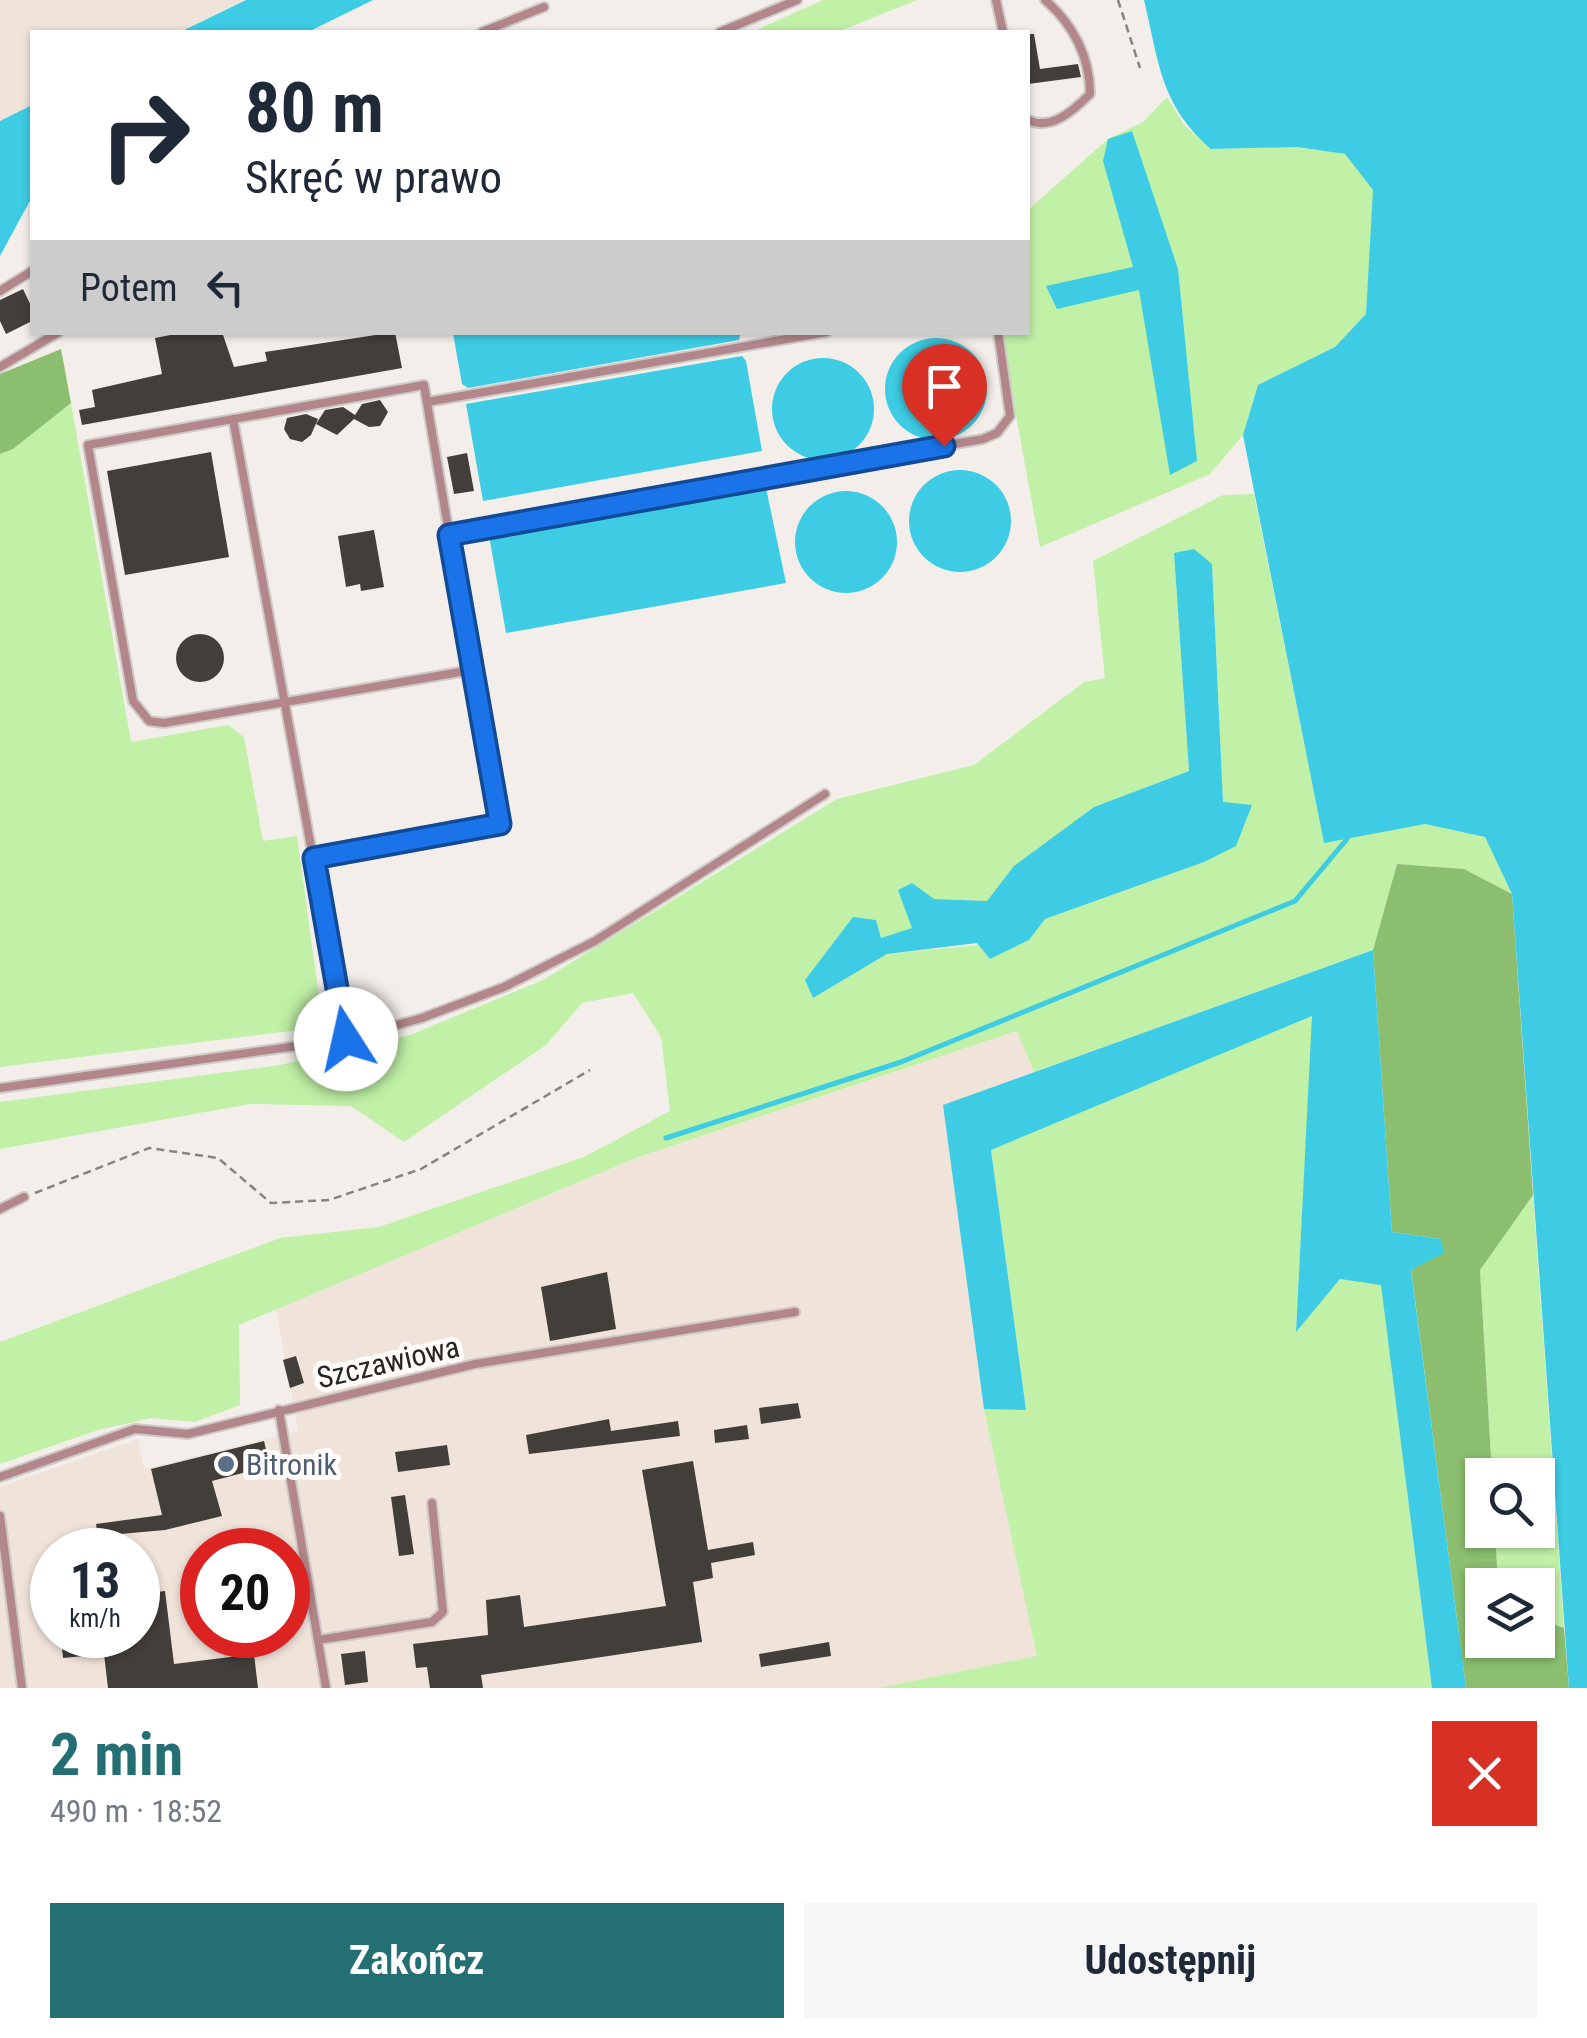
<!DOCTYPE html>
<html lang="pl">
<meta charset="utf-8">
<style>
:root{--surface:#fff;--page:#f6f6f7;--text:#1f2937;--muted:#747a83;--accent:#246f73}
body{margin:0;font-family:"Roboto Condensed",sans-serif;background:var(--page);color:var(--text);height:100vh;display:flex;flex-direction:column;font-size:38px;white-space:nowrap}
*{box-sizing:border-box;margin:0}
p{font-size:32px;color:var(--muted)}
.icon{flex:none;width:55px;height:55px;fill:none;stroke:currentColor;stroke-width:2;stroke-linecap:round;stroke-linejoin:round}
.map{position:relative;height:1688px;overflow:hidden}
.details{display:flex;flex-direction:column;background:var(--surface);flex:1}
.details>*{flex:none}
.top-card{position:absolute;left:30px;top:30px;width:1000px;height:305px;border-radius:0px;box-shadow:0 2px 8px #0004;background:#fff;color:var(--text);overflow:hidden}
.controls{position:absolute;left:1465px;top:1458px;display:grid;gap:20px}
.controls a{display:grid;place-items:center;width:90px;height:90px;border-radius:0px;background:var(--surface);box-shadow:0 2px 8px #0004;font-size:50px}
.speed{position:absolute;left:30px;top:1528px;display:flex;gap:20px;font-size:50px;font-weight:700;text-align:center}
.speed>*{display:grid;place-content:center;width:130px;height:130px;border-radius:50%;background:var(--surface);box-shadow:0 2px 8px #0004;line-height:1}
.speed small{font-size:25px;font-weight:400}
.speed .limit{border:15px solid #d22;background:#fff;color:#111}
.pin{position:absolute;display:grid;place-items:center;width:85px;height:85px;color:#fff;margin:-102px -42px;border-radius:50% 50% 50% 0;rotate:-45deg;box-shadow:0 0 10px #0007}
.pin .icon{rotate:45deg}
.me{position:absolute;width:110px;margin:-55px;rotate:350deg;stroke-linejoin:round;filter:drop-shadow(0 0 8px #0008)}
.turn{display:flex;align-items:center;gap:35px;height:210px;padding:0 50px;font-size:45px}
.turn .icon{width:130px;height:130px;stroke-width:2.5}
.turn b{display:block;font-size:70px;line-height:85px}
.then{display:flex;align-items:center;height:95px;padding:0 50px;background:#0003;gap:20px;font-size:38px}
.round{display:grid;place-items:center;flex:none;width:105px;height:105px;border-radius:0px;background:var(--page)}
.head{display:flex;align-items:center;justify-content:space-between;height:170px;padding:0 50px}
h1{font-size:60px;font-weight:700;line-height:75px;color:var(--accent)}
.action{display:flex;gap:20px;margin-top:auto;padding:20px 50px}
.action a{flex:1;height:115px;border-radius:0px;background:var(--accent);color:#fff;font-size:40px;font-weight:700;line-height:115px;text-align:center}
.action a+a{background:var(--page);color:var(--text)}
.map>svg:first-child{display:block}
</style>
<div class="map">
<svg width="1587" height="1688" viewBox="0 0 1587 1688">
<rect width="100%" height="100%" fill="#f3eeea"/>
<path fill="#f0e3da" fill-rule="evenodd" d="M0,0H244L178,32H32V105L0,121Z
M1018,1031L1034,1072L943,1105L984,1409L1038,1656L878,1688H0V1487L138,1439L144,1469L298,1431L276,1309L637,1158ZM52,1550H138V1635H52ZM202,1550H288V1635H202Z"/>
<path fill="#c0f1a6" fill-rule="evenodd" d="M823,0H917L837,32H752Z
M1167,97L1184,125L1211,149L1297,147L1345,154L1374,190L1366,314L1335,347L1258,385L1243,435L1210,474L1040,547L1001,333L1028,332V210L1108,139L1143,122Z
M71,403L131,742L228,725L244,737L263,841L297,836L320,1004L297,1015L298,1030L0,1067V454L13,449Z
M1254,494L1324,842L1425,824L1485,837L1512,894L1464,869L1397,864L1373,950L1034,1072L1017,1031L636,1158L239,1325L240,1405L195,1422L152,1418L98,1430L0,1464V1342L280,1238L379,1227L584,1157L670,1111L661,1037L633,993L582,1003L546,1045L404,1142L351,1106L250,1104L0,1149V1102L280,1065L410,1035L543,980L837,799L974,765L1084,682L1105,678L1093,561L1223,495ZM1174,553L1212,564L1223,803L1252,806L1204,862L1045,919L1029,940L887,954L813,998L805,980L853,917L876,920L881,938L913,928L934,899L987,901L1015,866L1094,807L1189,771Z
M1313,1015L1296,1329L1340,1279L1381,1284L1432,1688H878L1037,1656L984,1409H1026L991,1150Z
M1533,1195L1564,1628L1538,1619V1585H1498L1495,1530H1538V1475H1492L1480,1270Z"/>
<path fill="#8bbe6f" d="M61,349L71,403L13,449L0,454V374Z
M1397,864L1464,869L1512,894L1533,1195L1480,1270L1492,1475H1482V1530H1495L1498,1585H1482V1640H1538V1619L1564,1628L1569,1688H1466L1411,1269L1441,1239L1392,1232L1373,950Z"/>
<path fill="#3dcce3" d="M246,0H373L308,32H180Z
M1144,0H1587V1688H1569L1512,894L1485,837L1425,824L1324,843L1243,435L1258,385L1335,347L1366,314L1373,190L1345,154L1297,147L1211,149C1160,105 1159,62 1144,0Z
M32,105V197L0,256V121Z
M1132,131L1178,269L1197,461L1170,475L1139,290L1057,309L1046,286L1133,267L1103,161L1108,139Z
M453,333L741,332L739,340L468,388L462,384Z
M885 389a51 51 0 1 1 102 0a51 51 0 1 1-102 0Z
M742,356L746,361L762,451L483,501L466,404Z
M772 409a51 51 0 1 1 102 0a51 51 0 1 1-102 0Z
M909 521a51 51 0 1 1 102 0a51 51 0 1 1-102 0Z
M766,488L786,583L506,633L490,541L494,536Z
M795 542a51 51 0 1 1 102 0a51 51 0 1 1-102 0Z
M1194,549L1212,564L1223,802L1252,805L1236,846L1204,862L1045,919L1029,940L990,959L977,943L887,954L813,998L805,980L853,917L876,920L881,938L912,928L898,890L912,883L934,899L987,901L1014,866L1094,807L1189,771L1174,553Z
M1373,950L1392,1232L1441,1239L1444,1253L1411,1270L1466,1688H1432L1381,1285L1340,1279L1296,1332L1312,1016L991,1150L1026,1410L984,1409L943,1105Z"/>
<g fill="none" stroke-linecap="round" stroke-linejoin="round">
<path stroke="#3dcce3" stroke-width="5" d="M666,1138L901,1062L1295,901L1347,839"/>
</g>
<path fill="#423e3a" d="M1028,34H1034L1040,69L1078,64L1081,77L1028,84Z
M23,289L32,308V321L6,334L0,321V300Z
M186,332H222L234,367L267,361L265,352L395,332L402,368L82,425L79,410L95,407L92,390L162,374L155,338Z
M380,400L388,412L380,426L369,427L354,419L337,435L316,424L325,410L343,407L355,415L362,404Z
M306,414L318,419L311,435L302,442L290,439L284,429L287,418Z
M211,452L229,557L125,575L107,471Z
M467,453L474,491L454,494L447,457Z
M374,530L384,587L361,591L360,584L346,587L338,536Z
M176 658a24 24 0 1 1 48 0a24 24 0 1 1-48 0Z
M607,1272L616,1329L550,1341L541,1287Z
M296,1356L304,1383L290,1388L283,1360Z
M798,1403L801,1418L761,1424L759,1408Z
M609,1419L611,1431L678,1421L680,1436L529,1454L526,1435Z
M747,1425L749,1439L715,1443L714,1430Z
M264,1441L270,1466L212,1481L222,1516L165,1530L98,1536L96,1524L162,1515L151,1469Z
M447,1445L450,1465L398,1472L395,1452Z
M693,1461L708,1550L753,1542L755,1555L711,1563L713,1578L693,1582L702,1642L481,1675L483,1688H430L427,1667L416,1668L413,1644L488,1635L486,1600L520,1595L524,1627L666,1606L642,1470Z
M405,1495L414,1554L399,1556L391,1497Z
M165,1591L174,1664L254,1654L258,1688H108L104,1654L63,1658L61,1638L65,1635H138V1594Z
M829,1642L831,1656L761,1667L759,1654Z
M365,1651L368,1682L345,1685L341,1654Z"/>
<g fill="none" stroke-linecap="round" stroke-linejoin="round">
<defs>
<path id="service" d="M996,0L1003,32
M482,32L544,7
M720,32L797,0
M1028,120C1051,131 1073,111 1090,94C1090,57 1073,24 1045,0
M0,291L32,271
M0,367L59,332
M427,402L827,332
M233,419L346,1039
M449,535L983,439L997,433L1010,416L998,332
M313,858L500,823L472,670L164,723L149,721L133,701L88,445L424,385L472,670
M0,1088L346,1039L422,1018L504,987L595,941L825,794
M0,1209L24,1197
M279,1410L326,1688
M0,1477L135,1429L188,1434L475,1364L795,1312
M0,1516L22,1688
M318,1640L432,1622L443,1612L432,1503"/>
</defs>
<use href="#service" stroke="#cecac6" stroke-width="12"/>
<path stroke="#868380" stroke-width="2.5" stroke-dasharray="8 5" stroke-linecap="butt" d="M1118,0L1140,68
M35,1193L149,1148L218,1158L271,1203L329,1200L421,1169L590,1070"/>
<use href="#service" stroke="#b2868b" stroke-width="8"/>
</g>
<g fill="none" stroke-linecap="round" stroke-linejoin="round">
<defs>
<path id="route" d="M346,1039L314,858L500,824L449,535L944,446"/>
</defs>
<use href="#route" stroke="#114b97" stroke-width="25"/>
<use href="#route" stroke="#1a73e8" stroke-width="18"/>
</g>
<circle fill="#5c6f8a" stroke="#fffcf9" stroke-width="4" cx="226" cy="1464" r="10"/>
<g text-anchor="middle" dominant-baseline="central" stroke-width="10" stroke-linejoin="round" paint-order="stroke">
<g font-size="30" fill="#272523" stroke="#fffcf9">
<text transform="translate(388 1362) rotate(-13)">Szczawiowa</text>
</g>
<g font-size="30" fill="#4e5e75" stroke="#fffcf9" text-anchor="start">
<text x="246" y="1464">Bitronik</text>
</g>
</g>
</svg>
<div class="controls">
<a><svg class="icon" aria-label="search" viewBox="0 0 24 24"><circle cx="10" cy="10" r="6"/><path d="M15 15l6 6"/></svg></a>
<a><svg class="icon" aria-label="layers" viewBox="0 0 24 24"><path d="M12 4l9 5-9 5-9-5zM3 14l9 5 9-5"/></svg></a>
</div>
<div class="speed"><div>13<small>km/h</small></div><div class="limit">20</div></div>
<div class="pin" style="left:944px;top:446px;background:#d93025"><svg class="icon" aria-label="arrive" viewBox="0 0 24 24"><path d="M6 21V4h12l-3 4 3 4H6"/></svg></div>
<svg class="me" style="left:346px;top:1039px" viewBox="-20 -20 40 40"><circle r="19" fill="#fff"/><path d="M0-13L10 11 0 6-10 11z" fill="#1a73e8"/></svg>
<div class="top-card">
<div class="turn"><svg class="icon" aria-label="right" viewBox="0 0 24 24"><path d="M7 20v-9h11M14 6l5 5-5 5"/></svg><div><b>80 m</b>Skręć w prawo</div></div>
<div class="then">Potem<svg class="icon" aria-label="left" viewBox="0 0 24 24"><path d="M17 20v-9H6M10 6l-5 5 5 5"/></svg></div>
</div>
</div>
<section class="details">
<div class="head"><div><h1>2 min</h1><p>490 m · 18:52</p></div><a class="round" style="background:#d93025;color:#fff"><svg class="icon" aria-label="close" viewBox="0 0 24 24"><path d="M6 6l12 12M18 6L6 18"/></svg></a></div>
<div class="action"><a>Zakończ</a><a>Udostępnij</a></div>
</section>
